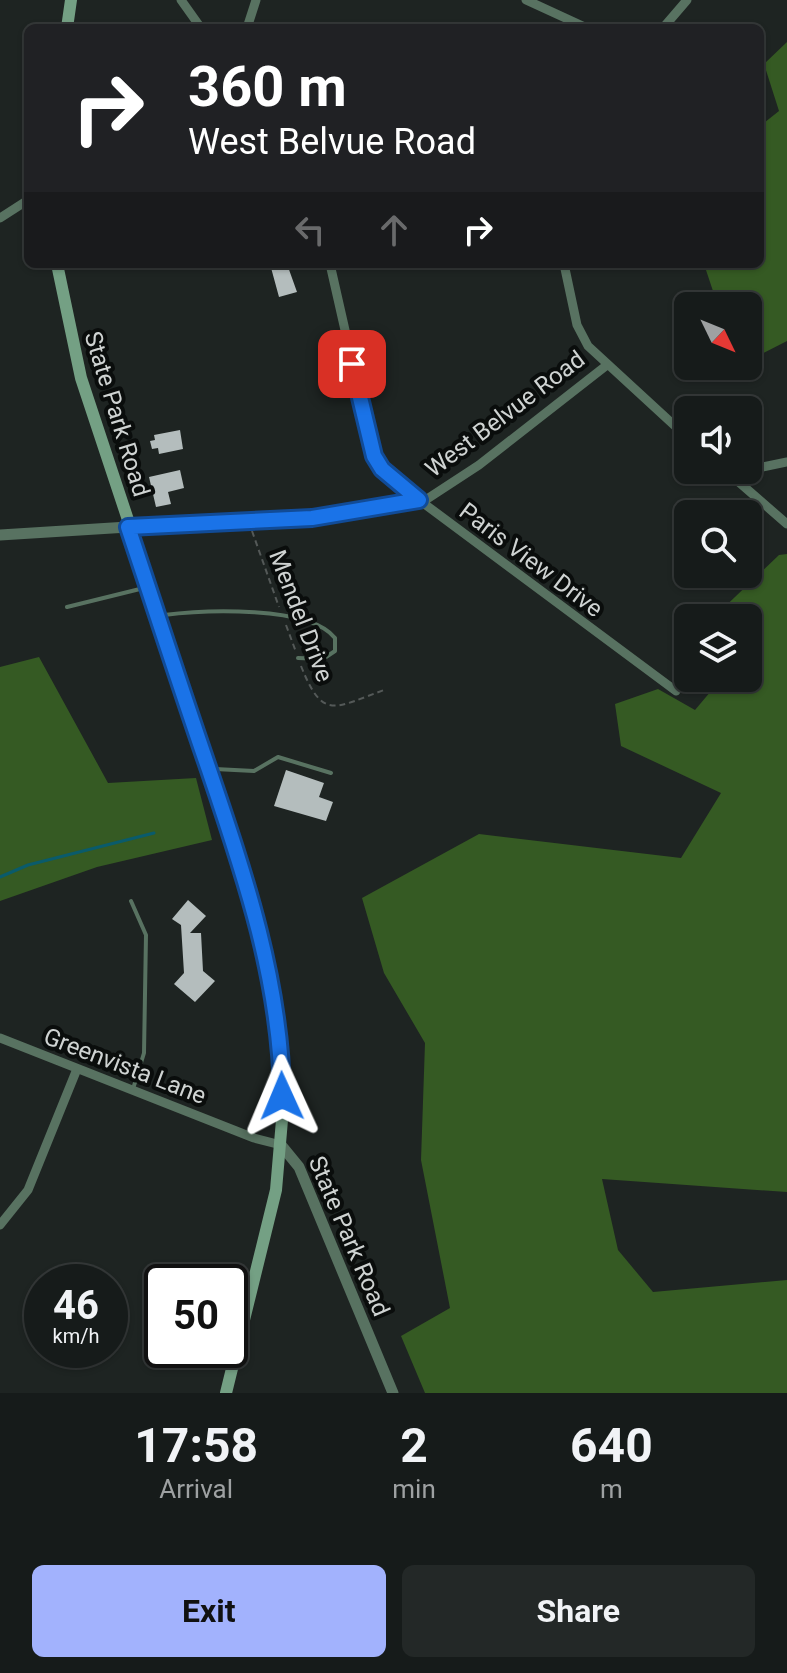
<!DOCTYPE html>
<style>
:root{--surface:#161b1a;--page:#232827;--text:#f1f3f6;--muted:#9ea1a2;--line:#353939;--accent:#a2b2fd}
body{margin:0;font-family:Roboto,sans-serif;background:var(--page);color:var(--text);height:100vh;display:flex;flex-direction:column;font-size:30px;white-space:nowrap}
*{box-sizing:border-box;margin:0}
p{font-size:26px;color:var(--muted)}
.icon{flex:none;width:44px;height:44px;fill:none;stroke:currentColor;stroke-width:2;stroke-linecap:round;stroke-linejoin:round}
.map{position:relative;height:1393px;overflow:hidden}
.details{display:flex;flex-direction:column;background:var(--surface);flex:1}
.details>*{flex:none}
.banner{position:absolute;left:24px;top:24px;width:740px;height:244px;border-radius:12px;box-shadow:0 2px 6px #0004,0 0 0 2px var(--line);background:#202124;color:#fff;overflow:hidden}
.needle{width:52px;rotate:133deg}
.tools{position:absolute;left:674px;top:292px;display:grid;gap:16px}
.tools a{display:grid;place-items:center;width:88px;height:88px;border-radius:12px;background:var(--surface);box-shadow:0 2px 6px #0004,0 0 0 2px var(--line);font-size:40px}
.speed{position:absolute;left:24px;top:1264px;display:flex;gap:16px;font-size:40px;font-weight:700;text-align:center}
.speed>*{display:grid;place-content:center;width:104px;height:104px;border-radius:50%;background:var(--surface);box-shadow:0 2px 6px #0004,0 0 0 2px var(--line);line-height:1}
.speed small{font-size:20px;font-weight:400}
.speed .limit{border:4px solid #111;border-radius:12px;background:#fff;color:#111}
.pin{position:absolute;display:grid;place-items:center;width:68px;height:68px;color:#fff;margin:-34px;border-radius:16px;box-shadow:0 4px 12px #0006}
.me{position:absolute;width:88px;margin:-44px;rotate:359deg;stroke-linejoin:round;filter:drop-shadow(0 0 6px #0008)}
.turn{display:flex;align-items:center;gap:28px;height:168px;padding:0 32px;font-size:36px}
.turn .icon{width:104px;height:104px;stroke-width:2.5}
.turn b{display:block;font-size:56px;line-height:68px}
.lanes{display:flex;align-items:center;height:76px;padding:0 32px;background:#0003;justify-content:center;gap:40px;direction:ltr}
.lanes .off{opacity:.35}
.eta{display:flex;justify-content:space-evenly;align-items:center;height:136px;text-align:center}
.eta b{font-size:48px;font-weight:700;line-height:56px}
.button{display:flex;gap:16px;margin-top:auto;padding:16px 32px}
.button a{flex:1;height:92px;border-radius:12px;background:var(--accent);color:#111;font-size:32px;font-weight:700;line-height:92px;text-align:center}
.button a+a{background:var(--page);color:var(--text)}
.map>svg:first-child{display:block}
</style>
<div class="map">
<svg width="787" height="1393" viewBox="0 0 787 1393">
<rect width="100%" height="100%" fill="#1e2422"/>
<path fill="#355a23" d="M787,42V341L748,361V306H718L704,264H760V126L779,111L764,64Z
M787,554V1192L602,1179L618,1250L653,1292L787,1280V1393H425L401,1336L450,1308L421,1160L425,1043L384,973L362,898L479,834L681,858L721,793L621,746L615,704L658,689L695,710L722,678H748V618H713L779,555Z
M39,657L108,783L196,778L212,840L97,867L0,901V667Z"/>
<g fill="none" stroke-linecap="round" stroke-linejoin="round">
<path stroke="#0a5b6b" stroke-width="3" d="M0,877L28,865L154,833"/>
</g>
<path fill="#b4bdbd" d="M270,264H287L297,292L279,297Z
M180,430L183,449L159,454L158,448L152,449L150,441L155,440L154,435Z
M180,470L184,488L168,492L171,504L156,507L149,477Z
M286,770L324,783L319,797L333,802L326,821L274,806Z
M188,900L206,916L190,933H201L203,971L215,981L195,1002L174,984L184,973L181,925L172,919Z"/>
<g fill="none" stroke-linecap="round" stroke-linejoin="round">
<path stroke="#545958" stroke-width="2" stroke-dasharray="6 4" stroke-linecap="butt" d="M252,531L279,607
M286,625L296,652
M301,666C323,721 334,708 384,690"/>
<path stroke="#587261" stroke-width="4" d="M67,607L148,587
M164,615C203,610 309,605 335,638V651L323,659L298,658
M215,769L254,771L278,757L331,773
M131,901L146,935L144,1053L133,1089"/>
<path stroke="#587261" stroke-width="9" d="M181,0L201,28
M526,0L587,28
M247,28L256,0
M663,28L687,0
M0,218L28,200
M330,264L372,449L382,469L407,491L676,691
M564,264L577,325L588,346L688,438
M725,470L787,524
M729,474L787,462
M128,527L312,518L427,499L479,465L607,365
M0,1038L254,1138L281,1145
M0,1225L28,1190L77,1069"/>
<path stroke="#587261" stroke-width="11" d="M0,535L128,527
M281,1145L299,1167L393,1393"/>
<path stroke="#74a084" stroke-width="12" d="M67,28L71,0
M57,264L81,378L233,837L275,1002L282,1120L276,1190L226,1393"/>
</g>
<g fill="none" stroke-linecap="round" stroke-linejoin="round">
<defs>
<path id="route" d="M282,1096C281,983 245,876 209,770C181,689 155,608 128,527L312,518L419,500L382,469L374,456L352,364"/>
</defs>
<use href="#route" stroke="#114b97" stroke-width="20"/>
<use href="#route" stroke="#1a73e8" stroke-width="14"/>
</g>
<g text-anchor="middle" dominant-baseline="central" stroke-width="8" stroke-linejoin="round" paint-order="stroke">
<g font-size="24" fill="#cfd3d2" stroke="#0a0d0c">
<text transform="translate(117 414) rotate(73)">State Park Road</text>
<text transform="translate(505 414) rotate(-37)">West Belvue Road</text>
<text transform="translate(531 560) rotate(37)">Paris View Drive</text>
<text transform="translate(301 616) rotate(69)">Mendel Drive</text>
<text transform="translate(125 1066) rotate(21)">Greenvista Lane</text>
<text transform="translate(349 1236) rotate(67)">State Park Road</text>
</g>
</g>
</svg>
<div class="tools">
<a><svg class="needle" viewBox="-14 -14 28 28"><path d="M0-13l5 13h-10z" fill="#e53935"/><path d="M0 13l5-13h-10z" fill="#9ea1a2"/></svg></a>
<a><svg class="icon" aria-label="sound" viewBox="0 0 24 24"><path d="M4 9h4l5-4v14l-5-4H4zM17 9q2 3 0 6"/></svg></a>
<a><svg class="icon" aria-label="search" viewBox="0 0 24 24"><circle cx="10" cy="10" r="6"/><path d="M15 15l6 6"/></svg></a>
<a><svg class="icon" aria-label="layers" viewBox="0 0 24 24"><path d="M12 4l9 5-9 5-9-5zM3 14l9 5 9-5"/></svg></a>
</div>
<div class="speed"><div>46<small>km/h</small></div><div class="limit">50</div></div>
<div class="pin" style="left:352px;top:364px;background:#d93025"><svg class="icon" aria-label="arrive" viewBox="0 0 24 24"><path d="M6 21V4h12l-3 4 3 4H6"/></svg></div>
<svg class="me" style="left:282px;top:1096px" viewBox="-20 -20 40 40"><path d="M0-17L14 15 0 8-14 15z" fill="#1a73e8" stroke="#fff" stroke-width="4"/></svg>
<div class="banner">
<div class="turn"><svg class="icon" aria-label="right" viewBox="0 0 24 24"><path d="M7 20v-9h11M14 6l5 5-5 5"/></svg><div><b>360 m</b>West Belvue Road</div></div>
<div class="lanes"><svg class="icon off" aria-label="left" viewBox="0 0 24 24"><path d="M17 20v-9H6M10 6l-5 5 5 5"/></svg><svg class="icon off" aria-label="ahead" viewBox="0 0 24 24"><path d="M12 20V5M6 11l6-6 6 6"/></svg><svg class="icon" aria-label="right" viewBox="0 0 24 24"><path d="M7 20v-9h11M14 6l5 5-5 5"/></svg></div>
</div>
</div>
<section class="details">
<div class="eta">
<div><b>17:58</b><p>Arrival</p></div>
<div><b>2</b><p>min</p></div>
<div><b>640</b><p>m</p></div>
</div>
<div class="button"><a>Exit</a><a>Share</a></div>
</section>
